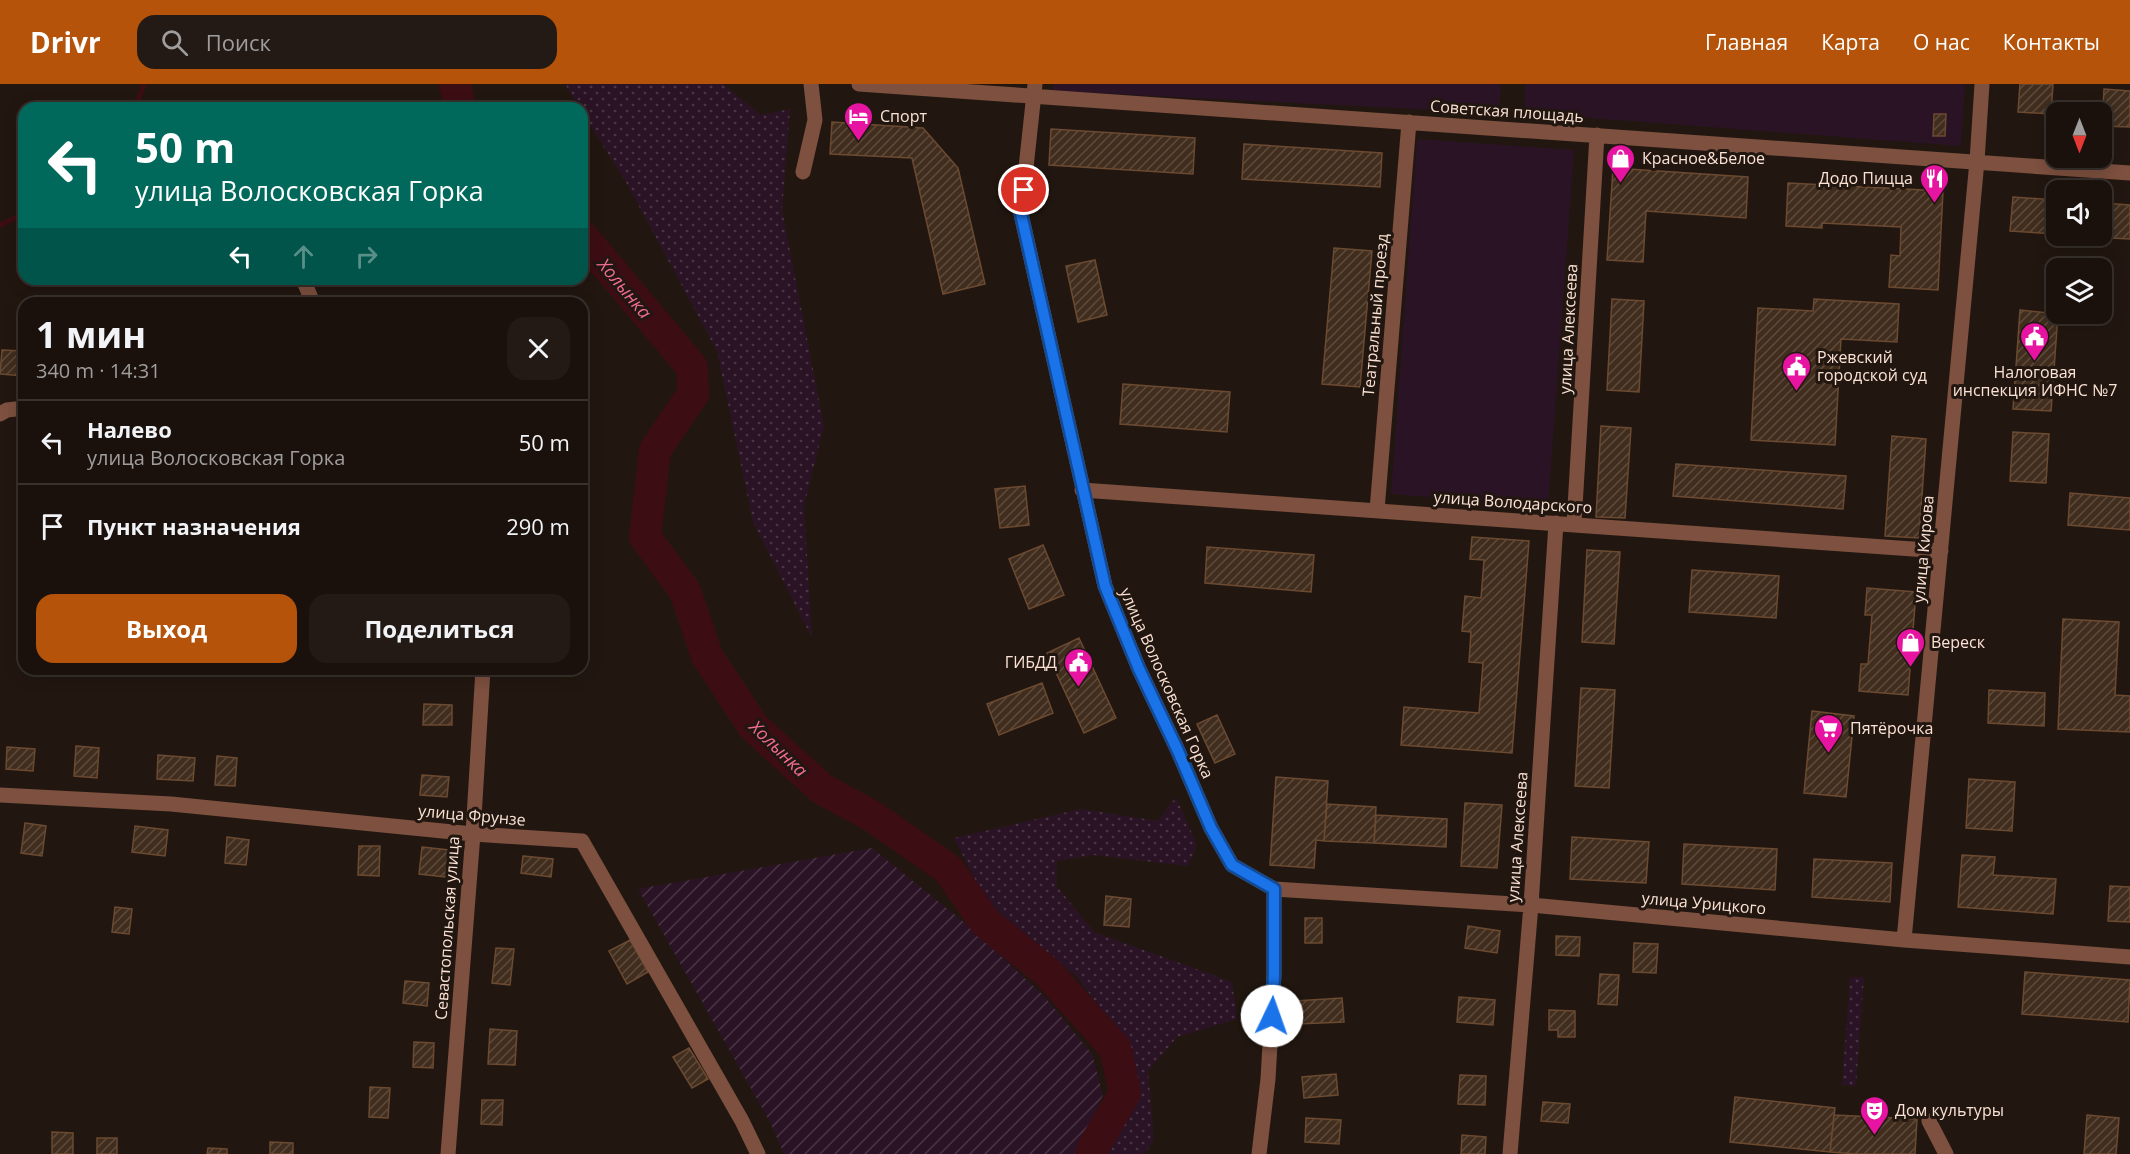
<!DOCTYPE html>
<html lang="ru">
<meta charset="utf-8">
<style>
:root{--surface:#1a110c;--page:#231a15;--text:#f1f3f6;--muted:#9f9d9d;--line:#38312d;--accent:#b45309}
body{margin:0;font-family:"Open Sans",sans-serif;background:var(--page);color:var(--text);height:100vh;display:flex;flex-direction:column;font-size:22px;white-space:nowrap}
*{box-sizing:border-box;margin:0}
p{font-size:20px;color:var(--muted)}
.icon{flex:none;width:33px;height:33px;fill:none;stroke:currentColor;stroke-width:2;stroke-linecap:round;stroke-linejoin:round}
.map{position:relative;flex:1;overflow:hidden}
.side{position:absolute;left:18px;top:213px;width:570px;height:378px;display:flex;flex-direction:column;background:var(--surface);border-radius:18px;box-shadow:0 3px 15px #0003,0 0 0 2px var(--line)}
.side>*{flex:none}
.banner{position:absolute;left:18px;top:18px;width:570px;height:183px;border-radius:18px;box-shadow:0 3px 15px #0003,0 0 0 2px var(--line);background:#00695c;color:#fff;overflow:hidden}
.needle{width:39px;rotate:180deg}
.tools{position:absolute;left:2046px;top:18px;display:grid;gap:12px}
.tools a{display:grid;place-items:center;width:66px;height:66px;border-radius:12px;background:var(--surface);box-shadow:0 3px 15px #0003,0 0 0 2px var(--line);font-size:30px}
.pin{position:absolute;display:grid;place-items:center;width:51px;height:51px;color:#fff;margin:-26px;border:3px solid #fff;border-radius:50%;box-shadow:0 2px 6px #0007}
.me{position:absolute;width:66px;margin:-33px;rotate:3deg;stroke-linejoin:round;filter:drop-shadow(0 0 4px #0008)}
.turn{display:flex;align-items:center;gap:21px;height:126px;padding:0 18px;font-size:27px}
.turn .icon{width:78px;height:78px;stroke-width:2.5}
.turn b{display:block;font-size:42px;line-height:51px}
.lanes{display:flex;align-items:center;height:57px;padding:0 18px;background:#0003;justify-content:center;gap:30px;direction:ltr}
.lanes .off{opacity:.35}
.round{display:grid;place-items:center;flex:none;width:63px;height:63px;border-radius:18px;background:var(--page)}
.summary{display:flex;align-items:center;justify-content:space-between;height:102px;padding:0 18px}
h1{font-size:36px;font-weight:700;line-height:45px}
.action{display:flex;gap:12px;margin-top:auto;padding:12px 18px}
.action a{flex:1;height:69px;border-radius:18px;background:var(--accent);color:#fff;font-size:24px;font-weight:700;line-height:69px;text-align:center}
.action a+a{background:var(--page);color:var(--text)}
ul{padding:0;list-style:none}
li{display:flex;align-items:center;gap:18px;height:84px;padding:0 18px;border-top:2px solid var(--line)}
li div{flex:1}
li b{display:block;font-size:22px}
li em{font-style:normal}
header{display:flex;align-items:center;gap:36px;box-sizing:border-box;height:84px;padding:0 30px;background:var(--accent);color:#fff}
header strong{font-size:28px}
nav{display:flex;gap:33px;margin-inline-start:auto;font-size:21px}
.search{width:420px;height:54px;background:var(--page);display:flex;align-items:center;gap:15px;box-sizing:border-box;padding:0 21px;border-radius:18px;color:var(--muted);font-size:22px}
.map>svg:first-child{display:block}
</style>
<header>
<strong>Drivr</strong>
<div class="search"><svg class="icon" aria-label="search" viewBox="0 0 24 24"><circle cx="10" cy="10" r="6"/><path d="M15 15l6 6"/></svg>Поиск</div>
<nav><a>Главная</a><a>Карта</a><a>О нас</a><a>Контакты</a></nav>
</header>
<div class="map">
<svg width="2130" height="1070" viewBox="0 0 2130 1070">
<defs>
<pattern id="grass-dots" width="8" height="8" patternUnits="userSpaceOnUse" patternTransform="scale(1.5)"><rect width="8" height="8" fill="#2b1326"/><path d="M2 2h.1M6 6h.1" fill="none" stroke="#4b3545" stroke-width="1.8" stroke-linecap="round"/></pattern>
<pattern id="garden-furrows" width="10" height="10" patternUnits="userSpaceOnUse" patternTransform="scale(1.5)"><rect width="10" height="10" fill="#2b1326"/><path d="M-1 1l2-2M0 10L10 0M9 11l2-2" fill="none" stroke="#4b3545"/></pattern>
<pattern id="building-hatch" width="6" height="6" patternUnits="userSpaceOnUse" patternTransform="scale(1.5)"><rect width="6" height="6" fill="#412d1d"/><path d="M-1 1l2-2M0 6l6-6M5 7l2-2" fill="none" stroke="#5d4b3d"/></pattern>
</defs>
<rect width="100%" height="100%" fill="#221710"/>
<path fill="url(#grass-dots)" d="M565,0H723L761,31L790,25L782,126L824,342L804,422L812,554L753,438L717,267L627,100L582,28V24H580Z
M1176,713L1197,761L1188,782L1093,771L1057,777L1056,801L1094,848L1232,898L1237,935L1177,953L1148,987L1154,1056L1145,1070H1107L1109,1057L1137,1003L1118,948L1077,893L987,819L954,754L1081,725L1158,737Z
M1850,893H1864L1856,1002L1842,1001Z"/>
<path fill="#2b1326" d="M1053,0H1501L1499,29L1053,7Z
M1525,0H1965L1961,62L1524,29Z
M1417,55L1574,66L1548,422L1391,410Z"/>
<path fill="url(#garden-furrows)" d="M872,764L965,839L1044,912L1092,970L1103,1011L1076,1070H784L770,1038L638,805Z"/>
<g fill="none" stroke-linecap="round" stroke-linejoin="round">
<path stroke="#3c0e14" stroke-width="5" d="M135,24L144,0
M0,141L24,130"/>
<path stroke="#3c0e14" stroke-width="32" d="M455,0L460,24
M582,152L692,283L693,310L655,366L645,453L685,507L707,572L753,642L822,705L872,732L948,785L985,838L1047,888L1115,964L1125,1009L1094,1062L1091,1070"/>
</g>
<path fill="url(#building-hatch)" stroke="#6b4a31" stroke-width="1.5" d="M2020,0H2053L2051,30L2018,28Z
M2104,5L2130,7V43L2102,42Z
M1934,30H1946L1945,52H1933Z
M832,38L923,44L958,84L985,200L943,210L912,74L830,70Z
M1051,45L1195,54L1193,90L1049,81Z
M1244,60L1382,69L1380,103L1242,95Z
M1613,84L1748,93L1746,134L1646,127L1643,178L1607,176Z
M1788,99L1943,107L1938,206L1889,203L1891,171L1900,172L1901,143L1822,139V144L1786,142Z
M2013,113L2056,116V150L2010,147Z
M2102,119L2130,121V155L2074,152H2102Z
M1334,164L1372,167L1360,303L1322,300Z
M1095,176L1107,231L1078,238L1066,182Z
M1612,215L1644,217L1639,308L1607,306Z
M1814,215L1899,220L1897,258L1841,255L1835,361L1751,356L1758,224L1813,227Z
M2020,226L2058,230L2051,327L2013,325Z
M2,266L24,267V292L0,290Z
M1123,300L1230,308L1227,348L1120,340Z
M1601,342L1631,344L1625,434L1596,433Z
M2013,348L2049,350L2046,399L2010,397Z
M1892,352L1926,355L1919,454L1885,452Z
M1676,380L1846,392L1843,425L1673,412Z
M1025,402L1029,441L1000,444L995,405Z
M2070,409L2130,414V446L2068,441Z
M1472,453L1529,457L1512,669L1401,661L1404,623L1479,629L1483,579L1469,578L1471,548L1462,547L1465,512L1481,514L1484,476L1470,475Z
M1043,461L1064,511L1029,525L1009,475Z
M1207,463L1314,471L1311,508L1205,499Z
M1587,466L1620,468L1614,560L1582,558Z
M1692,486L1779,492L1776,534L1689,528Z
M1867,504L1916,508L1908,611L1859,607L1861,580H1868L1872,531H1865Z
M2063,535L2119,538L2115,611L2130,612V648L2058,645Z
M1079,554L1116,634L1084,649L1047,569Z
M1042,599L1053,629L999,651L987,620Z
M1581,604L1615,606L1609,704L1575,702Z
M1989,606L2045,609L2044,642L1988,639Z
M424,620L452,621V641H423Z
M1812,627L1854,632L1846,713L1804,709Z
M1217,631L1235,670L1215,679L1197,640Z
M76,662L99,664L97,694L74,692Z
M7,663L35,665L33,687L6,685Z
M158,671L195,674L193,697L157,695Z
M217,672L237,674L235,702L215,701Z
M422,691L449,693L447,713L420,711Z
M1276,693L1328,697L1324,757L1316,756L1314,784L1270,781Z
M1969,695L2015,698L2012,747L1966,744Z
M1465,719L1502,721L1497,784L1461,782Z
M1327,720L1376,723L1374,759L1324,757Z
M1376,731L1447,735L1446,763L1374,759Z
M25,739L46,742L42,772L21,769Z
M135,742L168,746L165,772L132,768Z
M227,753L249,756L246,781L225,779Z
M1572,753L1649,758L1646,799L1570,795Z
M1684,760L1777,765L1775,806L1682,800Z
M359,762H380L379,792L358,791Z
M422,763L449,766L445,793L419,790Z
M1962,771L1995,773L1993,791L2056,795L2053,830L1958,823Z
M523,772L553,775L551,793L521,789Z
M1814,775L1892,779L1890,818L1812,813Z
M2110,802L2130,803V838L2108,837Z
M1106,812L1131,815L1129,843L1104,841Z
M115,823L132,825L129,850L112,848Z
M1305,834H1322V859H1305Z
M1468,842L1500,847L1497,869L1465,864Z
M1556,852L1580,853L1579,872L1556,871Z
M630,856L648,888L627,900L609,867Z
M1634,859L1658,860L1656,889L1633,888Z
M496,864L514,865L510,901L492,899Z
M2025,888L2130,896L2128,938L2022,930Z
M1600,890L1619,891L1617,921L1598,920Z
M405,897L429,899L427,922L403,919Z
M1459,913L1495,916L1493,941L1457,938Z
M1342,914L1344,938L1297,940L1295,917Z
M1549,926L1575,927V953H1558V946H1549Z
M490,945L517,947L515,981L488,980Z
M414,958L434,959L433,984L413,983Z
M689,964L708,995L692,1004L673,973Z
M1336,990L1338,1011L1304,1014L1302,993Z
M1460,991L1486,992L1485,1021L1458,1020Z
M370,1003L390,1004L388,1034L369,1033Z
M1735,1013L1835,1024L1830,1068L1730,1058Z
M482,1016H503L502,1041L481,1040Z
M1543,1018L1570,1020L1568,1039L1541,1037Z
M1834,1031L1917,1035L1915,1070H1856L1830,1068Z
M2087,1031L2119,1034L2116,1070H2084Z
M1306,1034L1341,1036L1339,1060L1305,1058Z
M52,1048L73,1049V1070H52Z
M1462,1051L1486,1053L1485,1070H1461Z
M97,1054H117V1070H97Z
M270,1058L293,1059V1070H270Z
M208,1064L227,1065V1070H207Z"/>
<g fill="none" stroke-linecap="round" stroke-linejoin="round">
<path stroke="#7d503f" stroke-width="15" d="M859,0L2130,89
M1035,0L1021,130L1105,502L1139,585L1178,667L1211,744L1232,781L1274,805L1531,821L1904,856L2130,873
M803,88L815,36L811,0
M303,195L313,219
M0,330L7,326L24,324
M1082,406L1941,467
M1377,426L1409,38
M1574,440L1597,51
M0,711L171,720L473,750L582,757L742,1037L758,1070
M1904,856L1977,77L1982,0
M1929,1037L1946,1070
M448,1070L473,750L483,585
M1259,1070L1268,995L1274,890V805
M1510,1070L1531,821L1556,439"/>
</g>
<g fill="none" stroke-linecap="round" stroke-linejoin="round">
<defs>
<path id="route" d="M1024,106L1021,130L1105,502L1139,585L1178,667L1211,744L1232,781L1274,805V890L1272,932"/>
</defs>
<use href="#route" stroke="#114b97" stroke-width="15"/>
<use href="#route" stroke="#1a73e8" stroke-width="10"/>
</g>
<defs>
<symbol id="hotel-pin" viewBox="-11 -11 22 30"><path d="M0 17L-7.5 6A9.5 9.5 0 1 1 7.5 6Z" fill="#e714a1" stroke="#221710"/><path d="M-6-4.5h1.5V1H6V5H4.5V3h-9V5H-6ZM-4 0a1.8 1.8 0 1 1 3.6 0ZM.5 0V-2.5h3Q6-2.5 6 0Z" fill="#fff"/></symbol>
<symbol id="shop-pin" viewBox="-11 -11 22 30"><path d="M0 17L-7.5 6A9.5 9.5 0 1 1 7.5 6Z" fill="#e714a1" stroke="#221710"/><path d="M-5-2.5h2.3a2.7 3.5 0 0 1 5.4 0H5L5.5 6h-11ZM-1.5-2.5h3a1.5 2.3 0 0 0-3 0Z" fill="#fff"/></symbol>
<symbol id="restaurant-pin" viewBox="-11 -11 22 30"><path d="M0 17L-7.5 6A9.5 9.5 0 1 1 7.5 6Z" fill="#e714a1" stroke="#221710"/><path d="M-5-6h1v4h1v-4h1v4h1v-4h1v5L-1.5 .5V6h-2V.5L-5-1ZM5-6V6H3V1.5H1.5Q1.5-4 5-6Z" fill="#fff"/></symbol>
<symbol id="civic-pin" viewBox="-11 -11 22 30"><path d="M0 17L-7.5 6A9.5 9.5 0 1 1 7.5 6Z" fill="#e714a1" stroke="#221710"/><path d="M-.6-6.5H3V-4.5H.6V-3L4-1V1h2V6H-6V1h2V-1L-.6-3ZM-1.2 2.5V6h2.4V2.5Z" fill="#fff"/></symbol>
<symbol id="supermarket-pin" viewBox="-11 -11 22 30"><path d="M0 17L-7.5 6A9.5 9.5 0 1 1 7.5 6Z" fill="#e714a1" stroke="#221710"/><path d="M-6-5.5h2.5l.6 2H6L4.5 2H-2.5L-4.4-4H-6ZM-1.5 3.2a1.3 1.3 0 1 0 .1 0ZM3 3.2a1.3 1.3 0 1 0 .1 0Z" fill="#fff"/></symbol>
<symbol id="theatre-pin" viewBox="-11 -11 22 30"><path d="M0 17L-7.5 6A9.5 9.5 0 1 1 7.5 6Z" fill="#e714a1" stroke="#221710"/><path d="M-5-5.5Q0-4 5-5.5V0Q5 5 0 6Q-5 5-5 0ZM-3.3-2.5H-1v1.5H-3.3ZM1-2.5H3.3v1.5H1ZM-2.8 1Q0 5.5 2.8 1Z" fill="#fff"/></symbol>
</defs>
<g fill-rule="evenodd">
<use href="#hotel-pin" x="842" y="16" width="33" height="45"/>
<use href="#shop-pin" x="1604" y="58" width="33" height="45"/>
<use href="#restaurant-pin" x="1918" y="78" width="33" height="45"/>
<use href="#civic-pin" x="2018" y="236" width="33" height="45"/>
<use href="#civic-pin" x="1780" y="266" width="33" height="45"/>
<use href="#shop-pin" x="1894" y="542" width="33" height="45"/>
<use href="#civic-pin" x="1062" y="562" width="33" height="45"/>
<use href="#supermarket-pin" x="1812" y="628" width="33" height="45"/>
<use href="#theatre-pin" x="1858" y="1010" width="33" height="45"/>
</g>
<g text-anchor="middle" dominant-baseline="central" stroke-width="6" stroke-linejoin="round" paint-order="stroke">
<g font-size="16" fill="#fbe2d4" stroke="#221710">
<text transform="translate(1507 27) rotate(4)">Советская площадь</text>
<text transform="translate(1375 231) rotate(-85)">Театральный проезд</text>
<text transform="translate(1568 245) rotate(-87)">улица Алексеева</text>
<text transform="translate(1513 418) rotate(4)">улица Володарского</text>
<text transform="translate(1923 465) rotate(-85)">улица Кирова</text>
<text transform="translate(1167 599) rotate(66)">улица Волосковская Горка</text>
<text transform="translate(472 731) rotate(5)">улица Фрунзе</text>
<text transform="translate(1517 753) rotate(-86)">улица Алексеева</text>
<text transform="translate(1704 819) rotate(5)">улица Урицкого</text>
<text transform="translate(447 844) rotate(-86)">Севастопольская улица</text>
</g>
<g font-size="16" fill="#fbe2d4" stroke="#221710" text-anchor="start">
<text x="880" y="32">Спорт</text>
<text x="1642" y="74">Красное&amp;Белое</text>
<text x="1913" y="94" text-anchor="end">Додо Пицца</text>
<text x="1817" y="273">Ржевский<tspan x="1817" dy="18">городской суд</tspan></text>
<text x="2035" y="288" text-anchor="middle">Налоговая<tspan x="2035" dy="18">инспекция ИФНС №7</tspan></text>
<text x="1931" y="558">Вереск</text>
<text x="1057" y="578" text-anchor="end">ГИБДД</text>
<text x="1850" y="644">Пятёрочка</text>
<text x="1895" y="1026">Дом культуры</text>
</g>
<g font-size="18" font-style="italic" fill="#f26b94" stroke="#221710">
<text transform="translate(625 204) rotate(50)">Холынка</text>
<text transform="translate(779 664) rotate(44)">Холынка</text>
</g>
</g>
</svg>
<div class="tools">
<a><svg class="needle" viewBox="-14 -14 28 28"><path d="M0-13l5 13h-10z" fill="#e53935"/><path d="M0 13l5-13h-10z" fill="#9f9d9d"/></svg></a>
<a><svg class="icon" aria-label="sound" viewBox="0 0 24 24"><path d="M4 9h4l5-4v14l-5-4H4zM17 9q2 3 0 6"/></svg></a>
<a><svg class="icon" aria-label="layers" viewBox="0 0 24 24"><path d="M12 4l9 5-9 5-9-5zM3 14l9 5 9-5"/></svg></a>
</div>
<div class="pin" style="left:1024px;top:106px;background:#d93025"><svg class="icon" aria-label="arrive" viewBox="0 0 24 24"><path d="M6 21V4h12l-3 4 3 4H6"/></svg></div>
<svg class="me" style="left:1272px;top:932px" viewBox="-20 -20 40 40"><circle r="19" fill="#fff"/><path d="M0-13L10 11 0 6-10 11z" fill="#1a73e8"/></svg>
<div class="banner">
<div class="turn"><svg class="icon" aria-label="left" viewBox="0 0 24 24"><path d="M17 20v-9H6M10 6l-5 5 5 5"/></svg><div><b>50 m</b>улица Волосковская Горка</div></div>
<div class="lanes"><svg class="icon" aria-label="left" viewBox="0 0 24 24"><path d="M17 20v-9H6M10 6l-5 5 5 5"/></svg><svg class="icon off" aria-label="ahead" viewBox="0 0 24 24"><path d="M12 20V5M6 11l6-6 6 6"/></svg><svg class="icon off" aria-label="right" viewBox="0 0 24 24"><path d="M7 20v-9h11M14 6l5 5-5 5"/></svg></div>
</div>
<section class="side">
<div class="summary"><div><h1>1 мин</h1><p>340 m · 14:31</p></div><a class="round"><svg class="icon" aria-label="close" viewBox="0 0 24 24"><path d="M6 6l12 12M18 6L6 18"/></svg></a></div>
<ul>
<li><svg class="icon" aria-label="left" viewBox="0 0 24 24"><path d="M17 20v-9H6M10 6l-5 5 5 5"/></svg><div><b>Налево</b><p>улица Волосковская Горка</p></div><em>50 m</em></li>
<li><svg class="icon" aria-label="arrive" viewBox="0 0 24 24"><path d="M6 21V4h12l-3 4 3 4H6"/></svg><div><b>Пункт назначения</b></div><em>290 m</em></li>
</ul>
<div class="action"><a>Выход</a><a>Поделиться</a></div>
</section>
</div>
